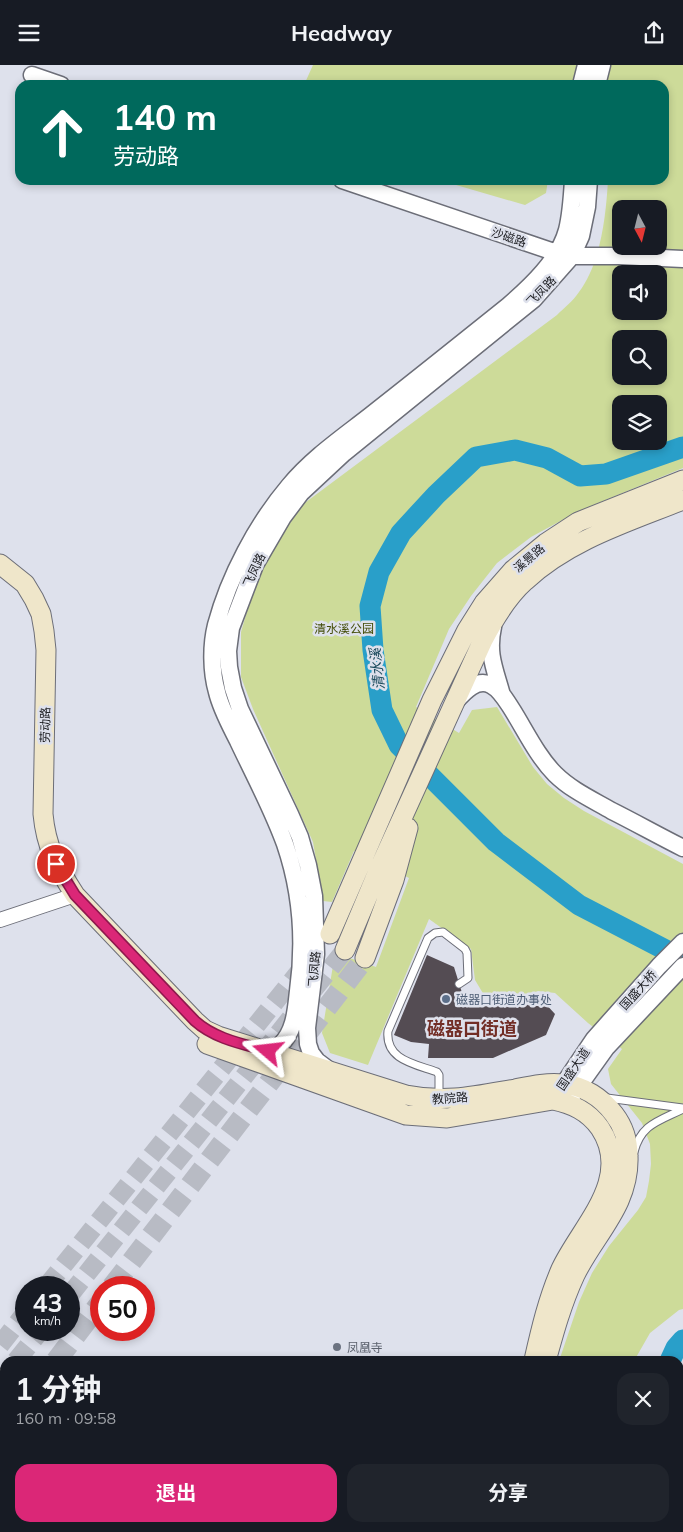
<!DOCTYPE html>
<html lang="zh">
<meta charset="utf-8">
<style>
:root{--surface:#171b24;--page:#20242c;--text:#f1f3f6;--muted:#9ea1a6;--accent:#db2777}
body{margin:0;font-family:Mulish,"Noto Sans SC",sans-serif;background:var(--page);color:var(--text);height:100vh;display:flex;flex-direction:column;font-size:19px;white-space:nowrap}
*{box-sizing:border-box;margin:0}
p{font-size:16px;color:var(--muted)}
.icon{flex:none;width:28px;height:28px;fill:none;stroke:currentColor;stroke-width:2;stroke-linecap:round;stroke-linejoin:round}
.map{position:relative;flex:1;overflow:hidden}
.drawer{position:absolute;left:0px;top:1291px;width:684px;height:176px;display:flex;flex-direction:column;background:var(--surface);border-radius:15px 15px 0 0;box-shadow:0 2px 8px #0003}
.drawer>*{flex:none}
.banner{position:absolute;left:15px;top:15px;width:654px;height:105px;border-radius:15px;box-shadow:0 2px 8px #0003;background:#00695c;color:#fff;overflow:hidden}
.needle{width:32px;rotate:173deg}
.controls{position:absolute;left:612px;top:135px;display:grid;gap:10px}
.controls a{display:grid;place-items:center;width:55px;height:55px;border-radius:10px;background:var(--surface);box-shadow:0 2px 8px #0003;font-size:25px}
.speed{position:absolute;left:15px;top:1211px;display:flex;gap:10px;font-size:25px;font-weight:700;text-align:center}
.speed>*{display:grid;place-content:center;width:65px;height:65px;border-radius:50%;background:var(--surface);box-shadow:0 2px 8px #0003;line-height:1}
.speed small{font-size:12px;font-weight:400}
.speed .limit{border:8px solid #d22;background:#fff;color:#111}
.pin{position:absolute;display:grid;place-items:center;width:42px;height:42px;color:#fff;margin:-21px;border:2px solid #fff;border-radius:50%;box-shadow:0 1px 5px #0007}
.me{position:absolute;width:55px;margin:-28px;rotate:287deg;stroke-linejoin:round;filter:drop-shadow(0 0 4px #0008)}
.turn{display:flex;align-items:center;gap:18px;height:105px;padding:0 15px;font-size:22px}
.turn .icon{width:65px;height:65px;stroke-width:2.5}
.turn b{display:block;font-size:35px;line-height:42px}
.round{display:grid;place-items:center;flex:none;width:52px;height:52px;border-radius:15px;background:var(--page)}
.head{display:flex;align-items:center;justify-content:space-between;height:85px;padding:0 15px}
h1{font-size:30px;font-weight:700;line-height:38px}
.cta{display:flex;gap:10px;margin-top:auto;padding:10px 15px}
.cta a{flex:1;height:58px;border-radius:15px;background:var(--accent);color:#fff;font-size:20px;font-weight:700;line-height:58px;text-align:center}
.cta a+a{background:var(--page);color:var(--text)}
header{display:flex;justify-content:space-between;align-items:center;height:65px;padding:0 15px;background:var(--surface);font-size:22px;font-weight:700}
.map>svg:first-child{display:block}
</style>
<header><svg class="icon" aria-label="menu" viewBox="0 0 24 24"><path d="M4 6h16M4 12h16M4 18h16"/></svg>Headway<svg class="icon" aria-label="share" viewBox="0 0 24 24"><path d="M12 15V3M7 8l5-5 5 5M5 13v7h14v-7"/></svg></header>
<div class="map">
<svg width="683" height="1467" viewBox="0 0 683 1467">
<rect width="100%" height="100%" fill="#dee1ec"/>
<path fill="#cddb99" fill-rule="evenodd" d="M313,0H683V403L579,446L531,472L497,498L471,531L449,564L416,642L459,668L472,645L497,642L533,702L547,719L564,733L584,746L683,799V1244L679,1245L650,1268L634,1296H559L579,1237L592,1208L609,1181L638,1145L646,1132L649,1116L651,1099L650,1079L642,1058L611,1019L608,1004L622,984L588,958L555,928L538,926L508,937L484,930L475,915L471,884L429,854L368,1000L330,988L322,968L335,888L376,902L409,813L354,786L332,837L323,836L313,777L253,644L241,612V567L252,529L272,485L302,440L557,250C564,243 573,236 579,227C601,198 606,150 608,115H664V20H304ZM621,144H659V181H621ZM621,209H659V246H621ZM621,274H659V311H621ZM621,339H659V376H621Z
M439,115H548L546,128L525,140Z
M546,1463V1462L621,1463V1467H546Z"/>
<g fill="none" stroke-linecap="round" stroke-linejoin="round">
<path stroke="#299fc9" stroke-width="21" d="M683,382L606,409L580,411L547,393L515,385L476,392L436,430L401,468L379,507L370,541L373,585L382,645L399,680L496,777L579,840L683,894
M670,1296L676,1283L683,1275
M651,1467V1462"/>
</g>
<path fill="#544c53" d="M427,890L454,902L463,931L514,942L543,936L555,949L546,970L493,993H428L429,979L411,977L394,970Z"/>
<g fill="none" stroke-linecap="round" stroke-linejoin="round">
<path stroke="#b8bbc4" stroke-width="19" stroke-dasharray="19 9" stroke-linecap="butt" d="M46,1222L307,897
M69,1231L345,885
M0,1280L26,1247
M16,1296L41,1265"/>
<path stroke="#b8bbc4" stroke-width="21" stroke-dasharray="21 11" stroke-linecap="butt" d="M112,1222L365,893
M56,1296L101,1237
M0,1365L5,1359"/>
<defs>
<path id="service" d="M439,1032V1010L437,1007C415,999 385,995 388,966L428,873L435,868L443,867L465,884L467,888L468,913L459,919
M607,1033L683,1043
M634,1087C641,1059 659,1056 683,1044"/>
<path id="minor" d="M0,855L75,830"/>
<path id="tertiary" d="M32,10L61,20
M581,20L586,0
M597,20L602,0
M342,115L557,188L572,191H619L683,194
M493,562C487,589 495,604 502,630
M456,636C465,626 477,613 491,620C501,625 507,637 513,646C526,667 538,692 555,709C571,725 593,735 612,746C636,758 659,771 683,783
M268,986C272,984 277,983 280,980C295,967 296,943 298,926C305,876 301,826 285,779C272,743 254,710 238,676C230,660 221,644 217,627C211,606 211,580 216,560C229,511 257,459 289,421C312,393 343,372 371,350C417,314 463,277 508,241C531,221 559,195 567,165C571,149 572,132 573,115
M329,1005L317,996L311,988L308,979L307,963L316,889L314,831L308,800L300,772L290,749L240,644L233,623L229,602L228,586L231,563L255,500L283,452L301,428L344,388L534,234L572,191L581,171L587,142L589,115
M557,1029L594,974L659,901L683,877
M571,1032L606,983L683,901"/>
<path id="secondary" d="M0,499L25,519L34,534L41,549L44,566L46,585L43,749C46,782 57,802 75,830L195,956L205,965L218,971L406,1030C446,1038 475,1031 515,1024C530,1021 547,1017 563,1019C584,1021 602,1033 614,1049C624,1062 628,1075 628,1091C630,1140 595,1169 575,1210C562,1238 554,1267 546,1296
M330,869L432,635L467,565L484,538L513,505L546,478L578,457L683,415
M345,885L379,804L483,575C494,554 507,532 525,516C569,475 628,457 683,435
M365,893L394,815L408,763
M207,979L406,1050L447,1053L553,1035C572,1039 588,1046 600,1063C634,1114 581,1161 561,1204C548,1234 541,1264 534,1295
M0,1319L5,1312
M0,1430L5,1429
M0,1447L5,1446
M302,1462L306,1467
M331,1462L336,1467
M519,1462V1467
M533,1462V1467"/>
</defs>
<use href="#service" stroke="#6c6e78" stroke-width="9"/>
<use href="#minor" stroke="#6c6e78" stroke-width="16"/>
<use href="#tertiary" stroke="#6c6e78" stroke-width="19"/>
<use href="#secondary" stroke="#6c6e78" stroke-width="21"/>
<use href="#service" stroke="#fff" stroke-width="7"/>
<use href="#minor" stroke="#fff" stroke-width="14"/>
<use href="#tertiary" stroke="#fff" stroke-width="16"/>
<use href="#secondary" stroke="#efe6ca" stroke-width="19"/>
</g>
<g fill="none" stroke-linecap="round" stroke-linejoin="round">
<defs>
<path id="route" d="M56,799L75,830L195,956C215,974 243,979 268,986"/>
</defs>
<use href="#route" stroke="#8e194d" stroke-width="12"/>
<use href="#route" stroke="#db2777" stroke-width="9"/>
</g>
<circle fill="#5c6f8a" stroke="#dee1ec" stroke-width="2" cx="446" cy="934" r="5"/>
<circle fill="#6b7280" stroke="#dee1ec" stroke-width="2" cx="337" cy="1282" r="5"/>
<g text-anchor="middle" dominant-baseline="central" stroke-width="5" stroke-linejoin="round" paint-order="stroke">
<g font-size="12" fill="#202125" stroke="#dee1ec">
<text transform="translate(509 172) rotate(19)">沙磁路</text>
<text transform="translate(541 226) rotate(-46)">飞凤路</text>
<text transform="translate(529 493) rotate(-40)">溪景路</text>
<text transform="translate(254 505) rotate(-65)">飞凤路</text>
<text transform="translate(45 660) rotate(-89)">劳动路</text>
<text transform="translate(314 904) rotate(-85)">飞凤路</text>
<text transform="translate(638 925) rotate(-48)">国盛大桥</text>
<text transform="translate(573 1004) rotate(-56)">国盛大道</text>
<text transform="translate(450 1033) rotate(-4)">教院路</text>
</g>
<g font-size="12" fill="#434d08" stroke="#dee1ec">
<text x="344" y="563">清水溪公园</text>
</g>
<g font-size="12" fill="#4e5e75" stroke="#dee1ec" text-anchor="start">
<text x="456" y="934">磁器口街道办事处</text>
</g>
<g font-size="12" fill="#5b616d" stroke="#dee1ec" text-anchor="start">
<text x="347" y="1282">凤凰寺</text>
</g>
<g font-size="14" font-style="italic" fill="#1a495b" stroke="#dee1ec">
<text transform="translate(377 604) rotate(-96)">清水溪</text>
</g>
<g font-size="18" font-weight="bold" fill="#722d25" stroke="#dee1ec">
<text x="472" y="963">磁器口街道</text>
</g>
</g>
</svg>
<div class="controls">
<a><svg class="needle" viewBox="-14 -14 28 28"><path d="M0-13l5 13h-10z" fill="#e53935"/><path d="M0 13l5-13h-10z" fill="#9ea1a6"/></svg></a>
<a><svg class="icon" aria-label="sound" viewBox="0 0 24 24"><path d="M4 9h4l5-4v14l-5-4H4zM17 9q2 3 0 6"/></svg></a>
<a><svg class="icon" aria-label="search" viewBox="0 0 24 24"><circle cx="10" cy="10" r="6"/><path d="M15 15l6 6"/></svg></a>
<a><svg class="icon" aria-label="layers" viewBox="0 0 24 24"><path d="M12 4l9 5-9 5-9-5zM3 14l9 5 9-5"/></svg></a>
</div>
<div class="speed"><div>43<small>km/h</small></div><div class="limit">50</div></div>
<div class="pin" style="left:56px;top:799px;background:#d93025"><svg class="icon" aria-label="arrive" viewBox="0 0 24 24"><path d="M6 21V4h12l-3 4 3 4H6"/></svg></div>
<svg class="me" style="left:268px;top:986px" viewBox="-20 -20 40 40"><path d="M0-17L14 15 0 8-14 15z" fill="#db2777" stroke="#fff" stroke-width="4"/></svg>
<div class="banner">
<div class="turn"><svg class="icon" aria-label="ahead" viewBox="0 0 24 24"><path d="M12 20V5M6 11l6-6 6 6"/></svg><div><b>140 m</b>劳动路</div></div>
</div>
<section class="drawer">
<div class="head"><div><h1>1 分钟</h1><p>160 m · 09:58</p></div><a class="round"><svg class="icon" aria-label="close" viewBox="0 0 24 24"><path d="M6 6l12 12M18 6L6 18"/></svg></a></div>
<div class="cta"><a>退出</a><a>分享</a></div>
</section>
</div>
